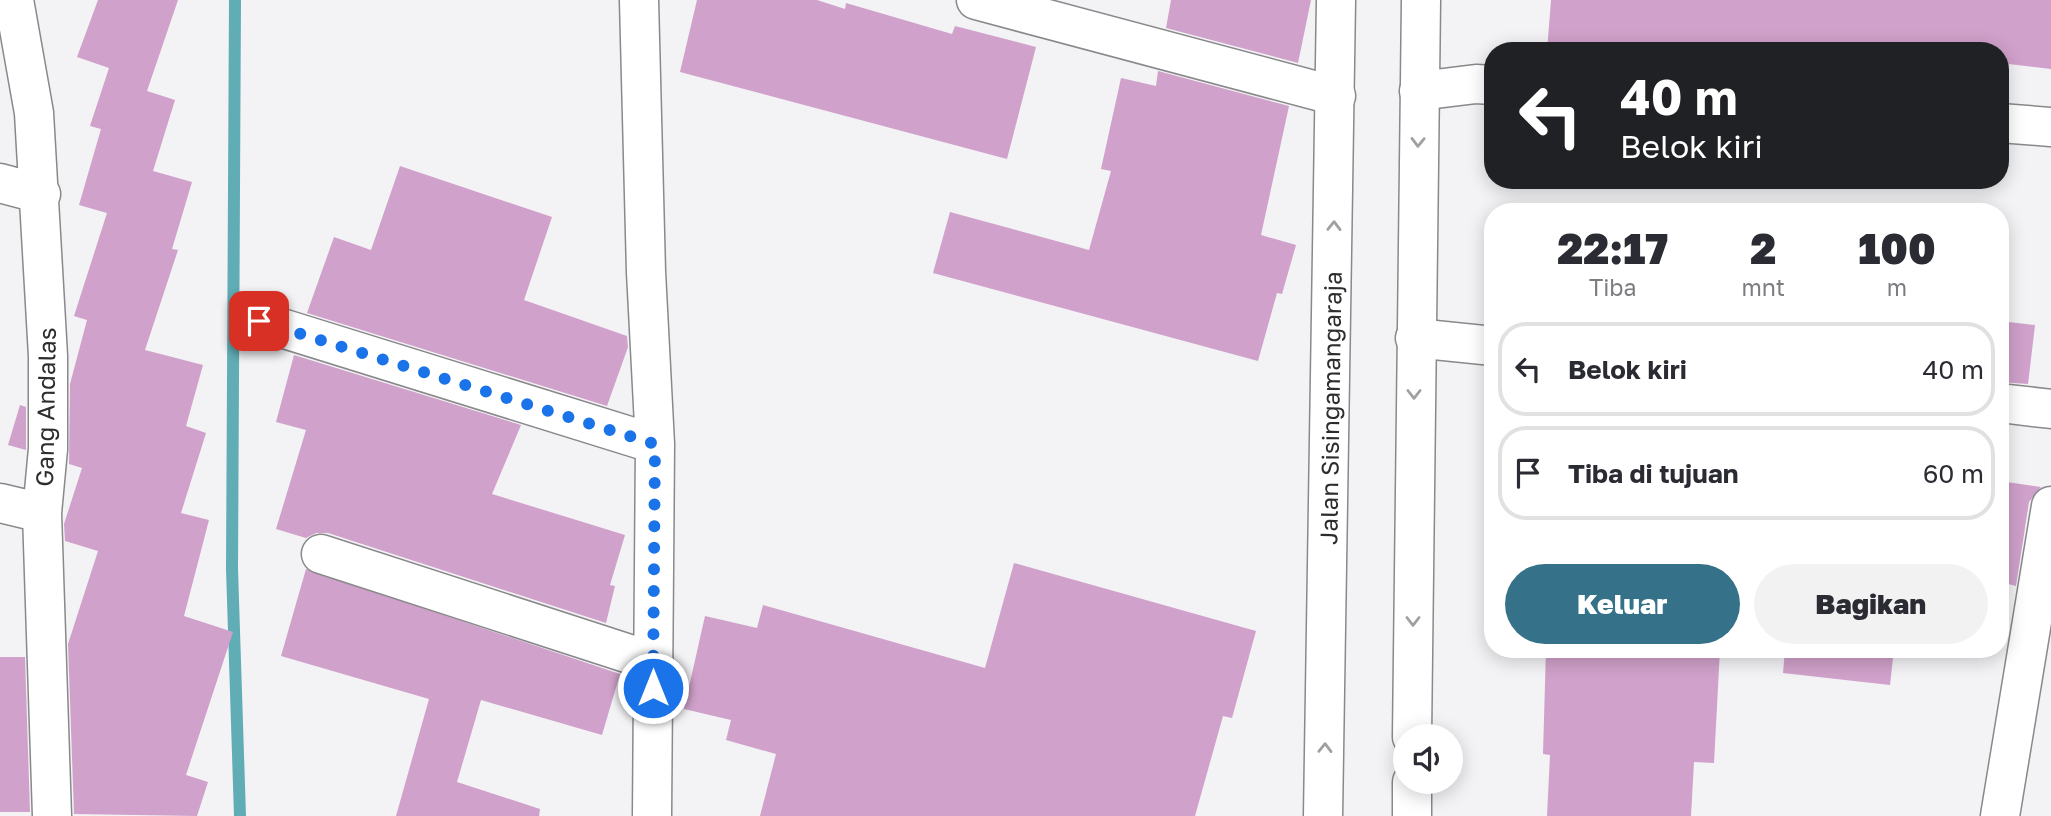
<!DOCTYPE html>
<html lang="id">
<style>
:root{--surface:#fff;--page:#f2f2f3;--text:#2b2b33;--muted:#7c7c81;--line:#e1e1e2;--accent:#357188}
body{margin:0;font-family:"Golos Text",sans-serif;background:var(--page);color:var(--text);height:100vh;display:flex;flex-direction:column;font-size:26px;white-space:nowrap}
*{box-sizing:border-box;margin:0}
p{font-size:23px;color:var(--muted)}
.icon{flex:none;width:38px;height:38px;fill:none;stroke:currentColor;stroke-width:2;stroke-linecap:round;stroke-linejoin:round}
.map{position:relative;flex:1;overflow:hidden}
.sheet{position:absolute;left:1484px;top:203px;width:525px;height:455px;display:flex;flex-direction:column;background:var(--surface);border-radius:28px;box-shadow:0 4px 18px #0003}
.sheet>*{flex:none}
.guide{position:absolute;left:1484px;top:42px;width:525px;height:147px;border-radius:28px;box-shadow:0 4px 18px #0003;background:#202124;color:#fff;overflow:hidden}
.controls{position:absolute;left:1393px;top:724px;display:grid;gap:14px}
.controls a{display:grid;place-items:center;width:70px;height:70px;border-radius:50%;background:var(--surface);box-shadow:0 4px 18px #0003;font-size:35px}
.pin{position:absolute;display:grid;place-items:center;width:60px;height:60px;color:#fff;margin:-30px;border-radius:14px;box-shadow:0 4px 10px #0006}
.me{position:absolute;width:77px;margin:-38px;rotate:0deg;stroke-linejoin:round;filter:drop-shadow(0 0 5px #0008)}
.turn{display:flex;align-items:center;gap:24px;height:147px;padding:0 21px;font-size:32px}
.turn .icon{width:91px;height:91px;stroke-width:2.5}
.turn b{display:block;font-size:49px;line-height:60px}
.eta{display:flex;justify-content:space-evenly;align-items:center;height:119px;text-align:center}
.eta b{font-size:42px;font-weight:800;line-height:49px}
.cta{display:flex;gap:14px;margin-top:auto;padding:14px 21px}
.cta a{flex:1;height:80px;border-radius:42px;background:var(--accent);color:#fff;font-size:28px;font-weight:800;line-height:80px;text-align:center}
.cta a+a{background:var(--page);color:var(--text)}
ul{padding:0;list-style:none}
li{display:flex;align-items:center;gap:21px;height:94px;margin:0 14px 10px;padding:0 7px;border:4px solid var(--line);border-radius:28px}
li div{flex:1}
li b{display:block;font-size:26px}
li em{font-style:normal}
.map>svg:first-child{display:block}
</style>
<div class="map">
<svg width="2051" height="816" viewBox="0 0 2051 816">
<rect width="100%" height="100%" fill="#f3f2f5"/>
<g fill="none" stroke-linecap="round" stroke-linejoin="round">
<path stroke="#60adb5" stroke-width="12" d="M235,0L232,569L240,816"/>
</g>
<path fill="#d0a1ca" d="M98,0H178L147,91L175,100L153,171L192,182L172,249L178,250L145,350L203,365L186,426L206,433L181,513L209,520L184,616L233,632L186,775L208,782L197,816L74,814L68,644L98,551L65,541L64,524L82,468L69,464L70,384L87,320L74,316L107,213L79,205L101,129L90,126L109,68L77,57Z
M697,0H817L845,9L846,3L952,34L955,26L1036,47L1007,159L680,72Z
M1171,0H1311L1298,63L1166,28Z
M1551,0H2051V69L2000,63V51H1547Z
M1158,71L1289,106L1261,235L1296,245L1282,294L1277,293L1258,361L933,273L950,212L1089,250L1111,171L1101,169L1121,78L1156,86Z
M400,166L552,217L524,300L627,336L628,347L607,406L307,313L334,237L371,250Z
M2000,321L2035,325L2028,384L2000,382Z
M294,355L521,425L492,494L625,535L610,585L615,586L606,623L328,533H316L306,538L276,529L306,430L276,422Z
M20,405L26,407V450L8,445Z
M2000,481L2041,487L2029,502L2016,586L2000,582Z
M1014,563L1256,631L1232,718L1223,716L1195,816H760L776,754L726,740L731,720L684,709L705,616L757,628L763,605L985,668Z
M306,569L620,674L602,735L481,700L457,782L540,809L539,816H396L429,699L281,656Z
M1546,649H1720L1714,763L1694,762L1691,816H1547L1550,755L1543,754Z
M1785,649H1894L1890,685L1783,673Z
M0,657H25L30,812H0Z"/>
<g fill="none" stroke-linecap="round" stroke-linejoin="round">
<defs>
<path id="minor" d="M14,0L34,113L48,356V449L42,513L52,816
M639,0L646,272L655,444L652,816
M976,0L1336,96
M1419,91L1476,84L1493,85
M2000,123L2051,127
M0,183L41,194
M259,321L655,444
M1415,338L1493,346
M2000,403L2051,409
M0,503L42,513
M321,554L654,662
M2000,816L2051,506"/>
<g id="major">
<path d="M1412,737L1421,0"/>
<path d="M1412,782V816"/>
<path id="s1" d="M1323,816L1336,0"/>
</g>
</defs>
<use href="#minor" stroke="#89888b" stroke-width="41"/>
<use href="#major" stroke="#89888b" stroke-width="41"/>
<use href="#minor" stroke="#fff" stroke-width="38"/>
<use href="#major" stroke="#fff" stroke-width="38"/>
</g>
<defs><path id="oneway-chevron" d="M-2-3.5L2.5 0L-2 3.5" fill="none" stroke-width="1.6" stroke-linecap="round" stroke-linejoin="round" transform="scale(1.75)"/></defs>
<g stroke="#a0a0a1">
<use href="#oneway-chevron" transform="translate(1418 142) rotate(91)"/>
<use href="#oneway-chevron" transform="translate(1334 226) rotate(-89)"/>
<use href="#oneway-chevron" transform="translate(1414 394) rotate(90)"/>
<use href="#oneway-chevron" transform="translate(1413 621) rotate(90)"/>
<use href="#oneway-chevron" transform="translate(1325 748) rotate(-89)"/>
</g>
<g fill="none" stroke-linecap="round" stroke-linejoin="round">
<path stroke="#1a73e8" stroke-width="12" stroke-dasharray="0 21.6" d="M259,321L655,444L653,688"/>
</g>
<g text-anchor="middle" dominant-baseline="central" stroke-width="5" stroke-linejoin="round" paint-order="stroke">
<g font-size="24" fill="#2d2d2e" stroke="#fff">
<text transform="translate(45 407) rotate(-89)">Gang Andalas</text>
<text stroke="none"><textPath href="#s1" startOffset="408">Jalan Sisingamangaraja</textPath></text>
</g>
</g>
</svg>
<div class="controls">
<a><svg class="icon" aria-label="sound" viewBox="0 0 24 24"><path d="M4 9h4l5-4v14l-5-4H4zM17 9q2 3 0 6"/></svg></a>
</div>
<div class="pin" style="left:259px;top:321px;background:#d93025"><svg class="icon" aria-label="arrive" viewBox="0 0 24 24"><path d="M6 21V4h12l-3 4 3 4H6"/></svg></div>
<svg class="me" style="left:653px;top:688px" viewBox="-20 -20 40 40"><circle r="17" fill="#1a73e8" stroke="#fff" stroke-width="3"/><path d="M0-11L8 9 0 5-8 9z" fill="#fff"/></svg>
<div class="guide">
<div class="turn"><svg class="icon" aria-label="left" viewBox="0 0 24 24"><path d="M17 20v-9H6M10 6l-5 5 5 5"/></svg><div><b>40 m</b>Belok kiri</div></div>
</div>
<section class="sheet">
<div class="eta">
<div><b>22:17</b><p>Tiba</p></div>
<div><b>2</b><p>mnt</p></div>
<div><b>100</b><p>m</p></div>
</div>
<ul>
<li><svg class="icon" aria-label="left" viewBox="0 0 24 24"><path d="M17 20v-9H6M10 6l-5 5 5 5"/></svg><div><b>Belok kiri</b></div><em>40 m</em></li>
<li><svg class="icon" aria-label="arrive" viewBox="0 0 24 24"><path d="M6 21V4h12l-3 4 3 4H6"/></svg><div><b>Tiba di tujuan</b></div><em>60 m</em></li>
</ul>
<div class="cta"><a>Keluar</a><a>Bagikan</a></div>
</section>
</div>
